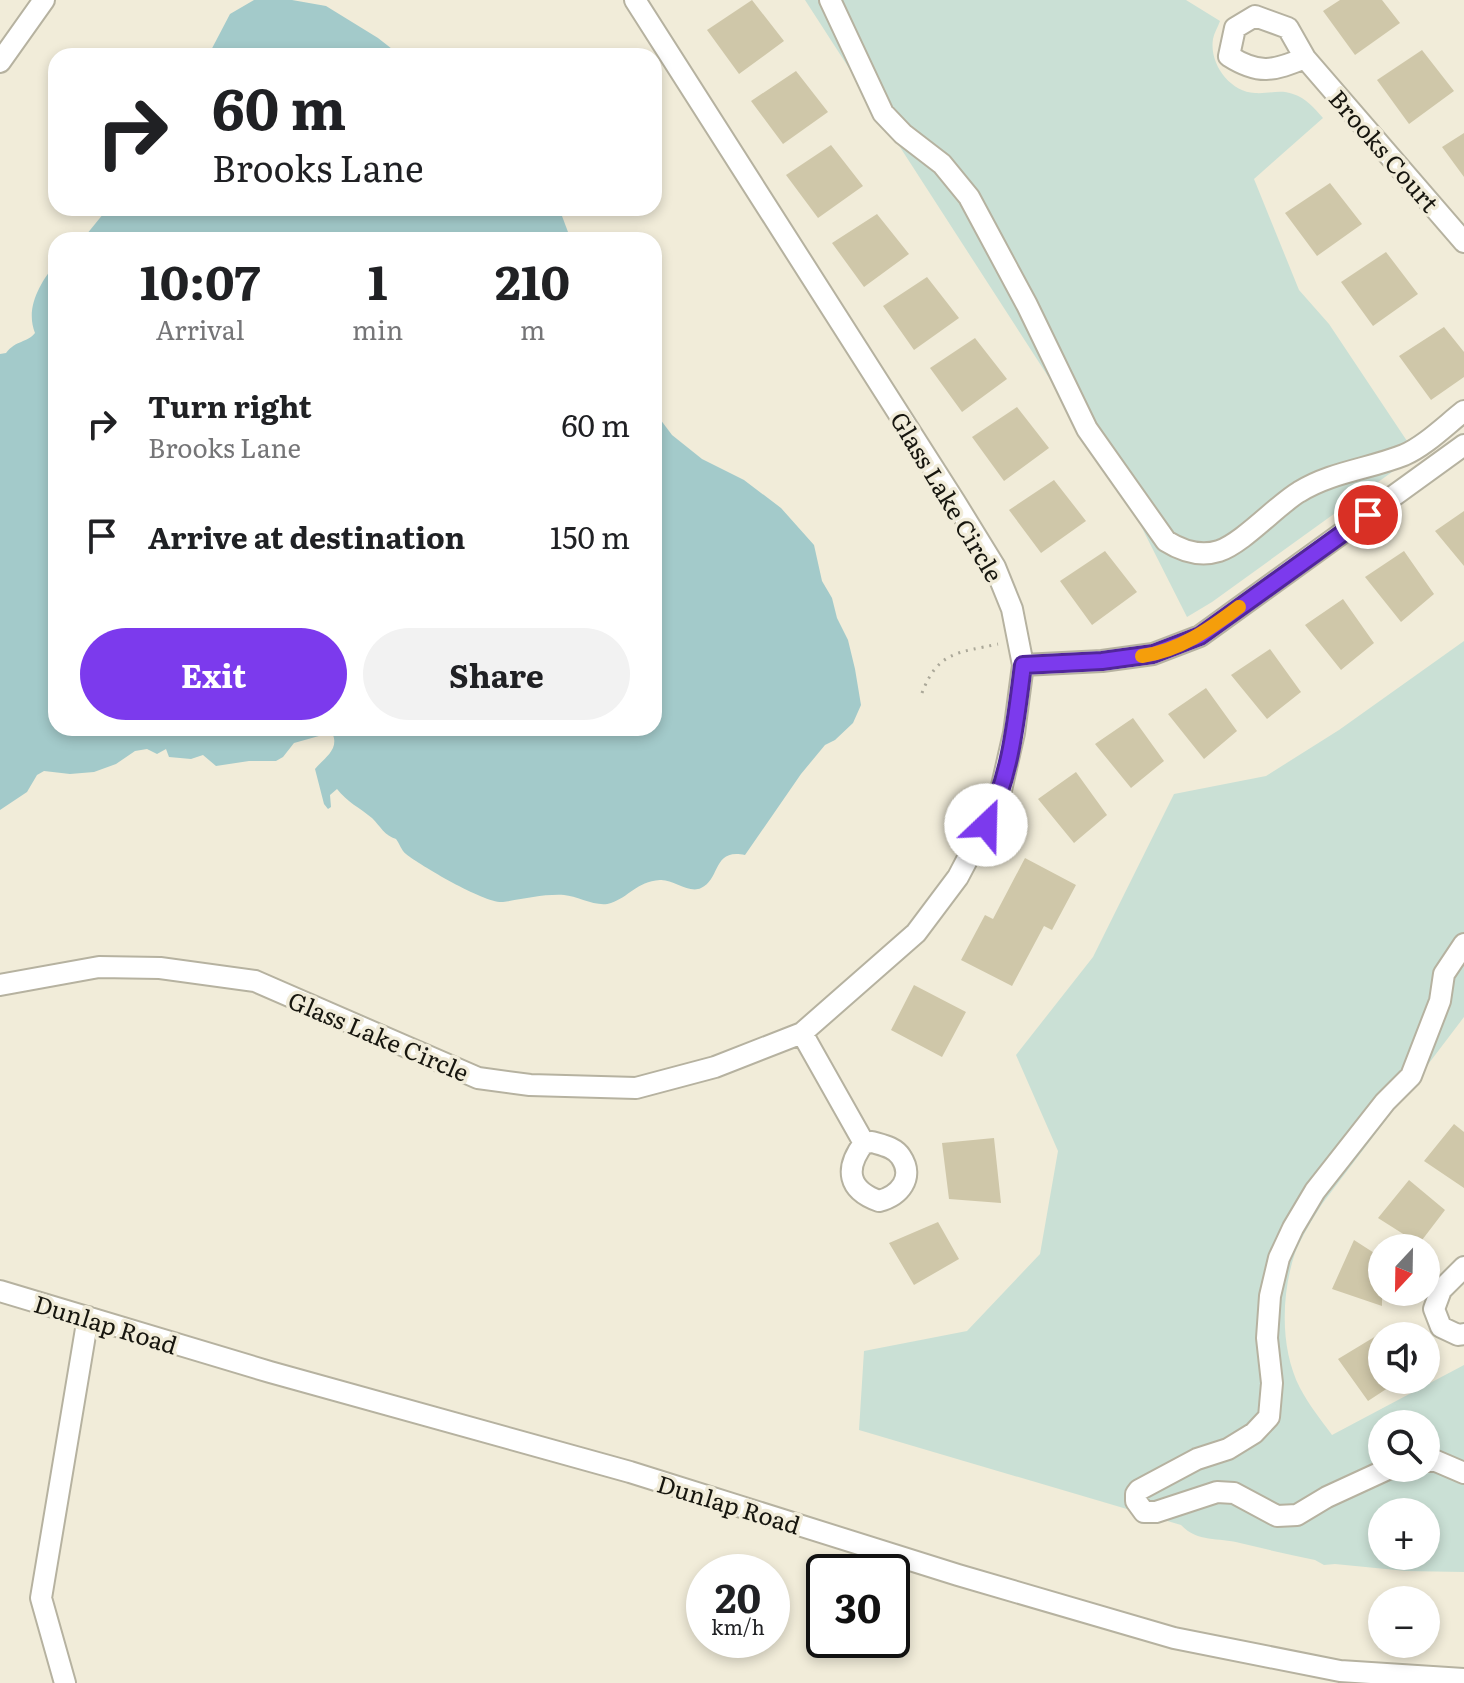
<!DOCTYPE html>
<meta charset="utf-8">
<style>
:root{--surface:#fff;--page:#f2f2f2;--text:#202124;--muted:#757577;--accent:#7c3aed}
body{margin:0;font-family:Literata,serif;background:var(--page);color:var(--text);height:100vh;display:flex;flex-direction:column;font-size:30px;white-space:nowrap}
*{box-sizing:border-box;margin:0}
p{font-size:26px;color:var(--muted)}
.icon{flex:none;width:44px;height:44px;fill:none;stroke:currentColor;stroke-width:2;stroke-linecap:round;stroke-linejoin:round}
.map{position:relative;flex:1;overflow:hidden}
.details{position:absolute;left:48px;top:232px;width:614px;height:504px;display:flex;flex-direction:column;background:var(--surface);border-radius:24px;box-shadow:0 4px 12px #0003}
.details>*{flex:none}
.banner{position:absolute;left:48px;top:48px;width:614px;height:168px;border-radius:24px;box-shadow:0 4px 12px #0003;background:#fff;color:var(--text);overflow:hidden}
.needle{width:52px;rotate:202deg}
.tools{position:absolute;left:1368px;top:1234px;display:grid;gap:16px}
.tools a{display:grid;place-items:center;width:72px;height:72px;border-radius:50%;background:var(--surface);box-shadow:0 4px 12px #0003;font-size:40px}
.speed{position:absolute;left:686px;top:1554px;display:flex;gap:16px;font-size:40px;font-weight:700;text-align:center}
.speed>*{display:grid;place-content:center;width:104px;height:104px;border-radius:50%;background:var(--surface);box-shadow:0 4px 12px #0003;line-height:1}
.speed small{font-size:20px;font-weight:400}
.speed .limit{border:4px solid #111;border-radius:12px;background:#fff;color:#111}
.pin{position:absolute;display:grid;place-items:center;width:68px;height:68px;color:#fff;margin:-34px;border:4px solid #fff;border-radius:50%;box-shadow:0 2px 8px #0007}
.me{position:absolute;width:88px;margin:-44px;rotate:24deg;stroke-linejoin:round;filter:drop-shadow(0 0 6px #0008)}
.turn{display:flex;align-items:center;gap:28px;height:168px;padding:0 32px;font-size:36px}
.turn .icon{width:104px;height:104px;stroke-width:2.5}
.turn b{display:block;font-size:56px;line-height:68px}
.eta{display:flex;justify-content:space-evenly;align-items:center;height:136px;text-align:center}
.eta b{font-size:48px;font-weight:700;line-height:56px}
.button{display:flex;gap:16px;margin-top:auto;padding:16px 32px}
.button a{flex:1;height:92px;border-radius:48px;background:var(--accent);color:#fff;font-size:32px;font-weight:700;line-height:92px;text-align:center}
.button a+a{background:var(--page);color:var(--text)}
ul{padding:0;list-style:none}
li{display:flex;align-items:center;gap:24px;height:112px;padding:0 32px}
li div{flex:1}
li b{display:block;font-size:30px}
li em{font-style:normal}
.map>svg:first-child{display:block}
</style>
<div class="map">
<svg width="1464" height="1683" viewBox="0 0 1464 1683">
<rect width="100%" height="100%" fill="#f1ecd9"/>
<path fill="#cae0d5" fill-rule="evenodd" d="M805,0H1186L1220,21C1218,27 1214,33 1213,39C1209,64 1230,92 1255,93C1269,94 1280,89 1293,94C1306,98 1314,108 1323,118L1254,179L1299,290L1329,324L1407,441L1464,401V420L1212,602L1187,617L1140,524L1095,449Z
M1464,641V1017L1322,1204C1312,1220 1302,1236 1295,1253C1281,1295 1280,1349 1300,1388C1309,1405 1321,1420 1332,1435L1464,1365V1572L1406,1571L1335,1564L1324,1565L1315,1560C1290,1555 1265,1549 1240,1543C1218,1537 1198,1543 1181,1525L859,1430L864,1351L967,1331L1040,1254L1058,1151L1016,1055L1093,957L1174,794L1266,776L1339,730ZM1382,1424H1426V1468H1382ZM1382,1512H1426V1556H1382Z"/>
<path fill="#a3caca" d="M254,0H292L326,6L378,38L401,56H208L230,14Z
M108,208H559L571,240H82Z
M56,263V728H654V411L672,435L702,459L744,480L781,508L814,545L822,581L832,598L837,618L848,640L855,669L861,705L853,723L835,740L825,745L801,774L745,855C712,848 721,879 701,888C689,894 673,879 660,880C636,882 629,897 611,903C597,908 578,896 564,895C543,894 524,899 503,902C486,904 421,866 406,854C401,850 400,844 396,839C385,836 380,826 372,818C360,808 347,802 337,789L330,795L331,807L328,809L324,804L315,769C323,759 339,750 333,735L326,734L294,743L283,757L276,761H249L216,766L203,755L191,759L169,757L166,749L157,754L147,749L135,751L116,764L94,772L70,774L44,771L37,775L27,792L0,810V354L6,353C16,340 27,343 35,333C25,308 40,283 56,263Z"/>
<path fill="#cfc7a9" d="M752,0L784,41L739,74L707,30Z
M1340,0H1382L1400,23L1355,55L1323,11Z
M1422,50L1454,91L1409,124L1377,80Z
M796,71L828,112L783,144L751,101Z
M1464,133V177L1442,147Z
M831,145L863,186L818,218L786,175Z
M1330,183L1362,224L1317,256L1285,213Z
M877,214L909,254L864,287L832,243Z
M1386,252L1418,294L1373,326L1341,282Z
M927,277L959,318L914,350L883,306Z
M1444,327L1464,352V377L1431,400L1399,356Z
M975,338L1007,379L962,412L930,368Z
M1017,407L1049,448L1004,481L972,437Z
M1054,480L1086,521L1041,553L1009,510Z
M1464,511V566L1435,531Z
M1105,551L1137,592L1092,625L1060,581Z
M1404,551L1434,594L1401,622L1365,577Z
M1343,599L1374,643L1341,670L1305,625Z
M1270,649L1301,692L1267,719L1231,675Z
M1206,688L1237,731L1204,759L1168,714Z
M1133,718L1164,761L1131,788L1095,744Z
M1076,772L1107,815L1074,843L1038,799Z
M1025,858L1076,885L1052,930L1044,926L1012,986L961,960L985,915L993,919Z
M914,985L966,1012L942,1057L891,1030Z
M1454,1124L1464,1132V1188L1424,1161Z
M994,1138L1001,1203L949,1199L942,1143Z
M1409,1180L1445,1210L1419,1244L1378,1218Z
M938,1222L959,1259L914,1285L889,1243Z
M1354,1240L1382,1258V1306L1332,1289Z
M1376,1336L1382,1345V1380H1400L1368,1401L1338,1359Z"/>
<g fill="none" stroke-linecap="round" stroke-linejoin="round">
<defs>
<path id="minor" d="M830,0L883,113L903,134L942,164L969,197L1027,305L1087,429L1166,541C1182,551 1200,557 1219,551C1243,543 1277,505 1299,492C1331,472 1369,469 1404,455C1425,446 1446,425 1464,411
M1305,58C1273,71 1259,75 1229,56L1235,28L1255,16L1288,28L1305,58L1464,242
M0,62L44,0
M1023,665L1102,661L1153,654L1200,636L1464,445
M0,985L99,967L160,968L255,981L478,1078L530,1085L636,1088L715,1067L802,1033L916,933L958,877L999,799L1014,733L1023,665L1012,609L995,567L955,502L635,0
M802,1033L864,1143
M872,1142C882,1145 895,1147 901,1157C915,1178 899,1196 879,1201C848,1190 844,1169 864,1143Z
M1464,1267L1441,1290L1434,1309L1441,1327L1458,1335L1464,1334
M0,1291L270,1372L630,1472L958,1575L1174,1638L1340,1671L1464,1679
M1426,1461H1436L1464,1473
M1390,1468L1327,1497L1297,1515L1277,1516L1234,1493L1217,1492L1156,1512H1144L1136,1501V1494L1139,1490L1197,1459L1228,1449L1254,1433L1269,1417L1272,1383L1267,1338L1270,1296L1279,1258L1293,1228L1315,1191L1385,1102L1411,1076L1440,1001L1444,974L1464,944
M65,1683L41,1598L88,1317"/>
</defs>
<use href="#minor" stroke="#b6b2a0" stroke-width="24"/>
<path stroke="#aba899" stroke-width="3" stroke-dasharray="2 6" stroke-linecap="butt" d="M922,693C938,651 958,653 998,644"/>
<use href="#minor" stroke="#fff" stroke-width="20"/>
</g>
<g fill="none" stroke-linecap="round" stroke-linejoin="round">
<defs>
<path id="route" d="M986,825C1011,776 1016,719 1023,665L1102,661L1153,654L1200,636L1368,515"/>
</defs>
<use href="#route" stroke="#51269a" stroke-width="20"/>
<use href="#route" stroke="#7c3aed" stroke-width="14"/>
<path stroke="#f59e0b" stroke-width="14" d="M1142,656C1179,651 1210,629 1239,607"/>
</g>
<g text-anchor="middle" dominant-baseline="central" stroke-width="7" stroke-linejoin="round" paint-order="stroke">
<g font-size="24" fill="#17160f" stroke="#f1ecd9">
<text transform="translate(1385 150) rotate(49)">Brooks Court</text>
<text transform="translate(948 496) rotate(59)">Glass Lake Circle</text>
<text transform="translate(379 1035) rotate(23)">Glass Lake Circle</text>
<text transform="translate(106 1323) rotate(17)">Dunlap Road</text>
<text transform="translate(729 1503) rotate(17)">Dunlap Road</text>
</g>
</g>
</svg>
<div class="tools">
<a><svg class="needle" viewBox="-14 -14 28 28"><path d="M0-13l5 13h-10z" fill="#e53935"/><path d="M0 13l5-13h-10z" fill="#757577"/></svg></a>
<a><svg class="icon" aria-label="sound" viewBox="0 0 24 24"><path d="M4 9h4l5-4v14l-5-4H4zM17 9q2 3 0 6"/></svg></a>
<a><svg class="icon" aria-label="search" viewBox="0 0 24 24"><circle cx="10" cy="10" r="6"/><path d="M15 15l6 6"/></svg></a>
<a>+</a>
<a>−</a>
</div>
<div class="speed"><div>20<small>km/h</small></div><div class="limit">30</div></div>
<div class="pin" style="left:1368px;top:515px;background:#d93025"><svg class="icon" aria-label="arrive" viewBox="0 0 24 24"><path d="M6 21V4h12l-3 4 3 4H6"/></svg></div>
<svg class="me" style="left:986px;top:825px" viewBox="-20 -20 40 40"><circle r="19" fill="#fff"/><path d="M0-13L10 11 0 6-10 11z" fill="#7c3aed"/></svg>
<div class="banner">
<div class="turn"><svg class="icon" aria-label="right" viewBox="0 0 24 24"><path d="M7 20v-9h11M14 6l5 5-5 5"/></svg><div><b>60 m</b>Brooks Lane</div></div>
</div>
<section class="details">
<div class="eta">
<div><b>10:07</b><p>Arrival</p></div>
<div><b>1</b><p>min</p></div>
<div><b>210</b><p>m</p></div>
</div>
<ul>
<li><svg class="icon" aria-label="right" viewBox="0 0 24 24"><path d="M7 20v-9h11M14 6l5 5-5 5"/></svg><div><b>Turn right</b><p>Brooks Lane</p></div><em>60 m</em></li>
<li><svg class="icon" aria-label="arrive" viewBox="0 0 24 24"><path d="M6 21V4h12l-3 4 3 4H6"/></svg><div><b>Arrive at destination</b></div><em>150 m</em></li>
</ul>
<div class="button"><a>Exit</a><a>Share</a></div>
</section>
</div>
